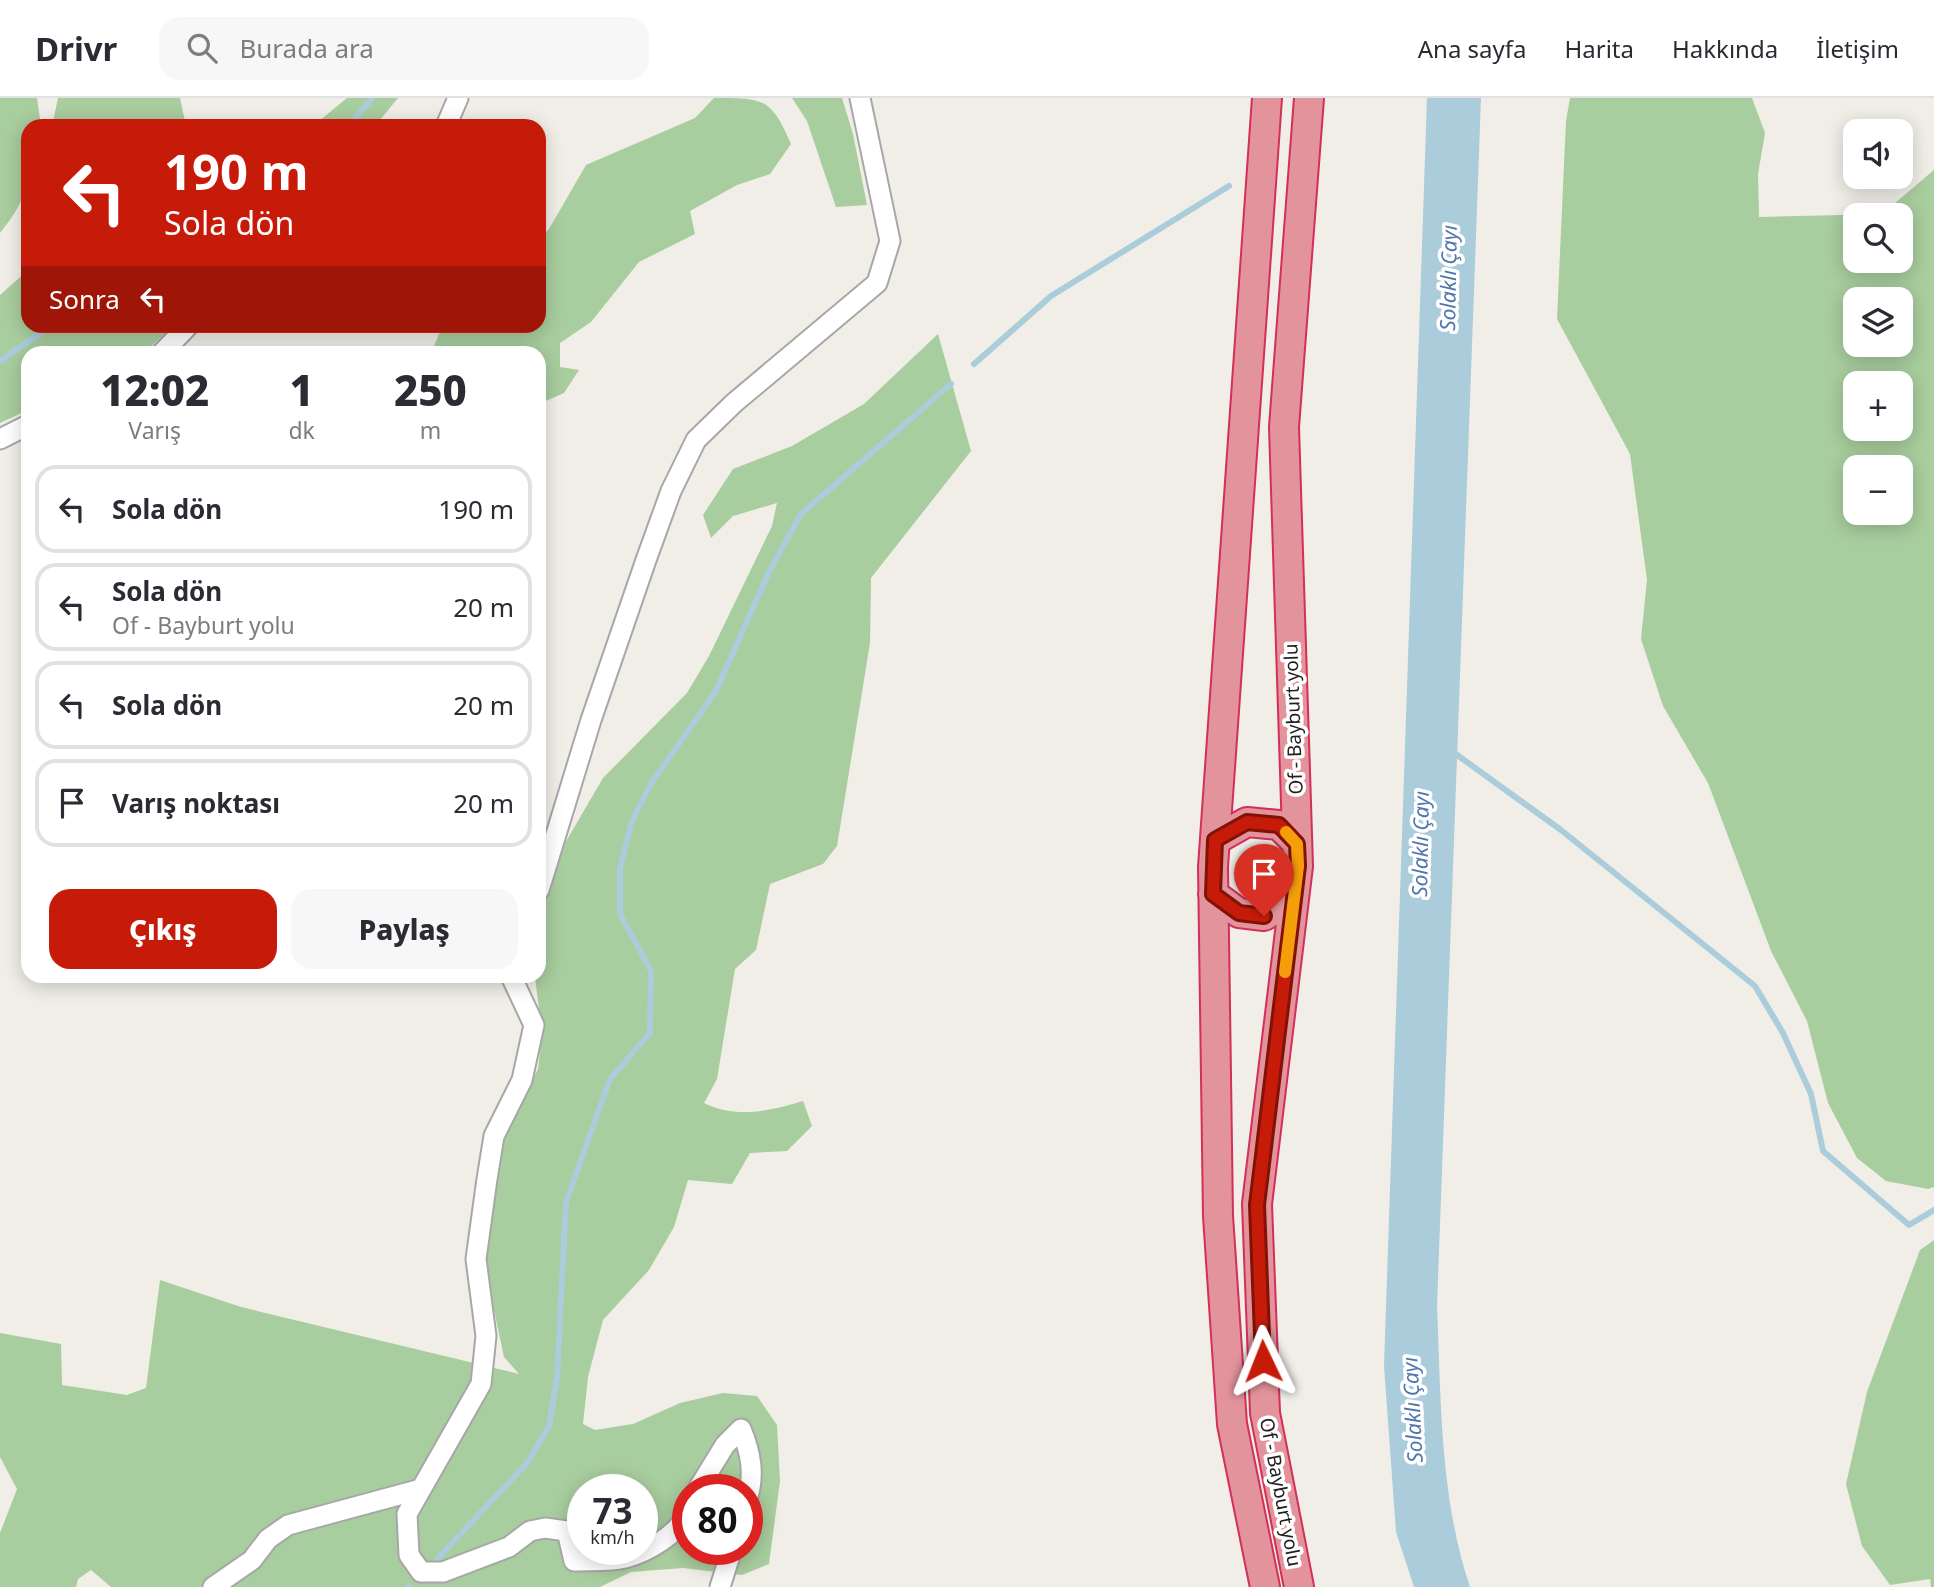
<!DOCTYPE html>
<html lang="tr">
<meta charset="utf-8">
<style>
:root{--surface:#fff;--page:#f7f7f7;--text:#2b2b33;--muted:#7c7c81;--line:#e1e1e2;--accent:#c71b0a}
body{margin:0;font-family:"Noto Sans",sans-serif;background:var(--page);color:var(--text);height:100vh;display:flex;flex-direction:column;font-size:26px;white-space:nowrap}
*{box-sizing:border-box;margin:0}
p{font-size:23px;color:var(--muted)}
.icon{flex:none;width:38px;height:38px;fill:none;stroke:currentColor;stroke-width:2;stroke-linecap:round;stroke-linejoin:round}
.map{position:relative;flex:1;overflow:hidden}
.details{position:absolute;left:21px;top:248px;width:525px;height:637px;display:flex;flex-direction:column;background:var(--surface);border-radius:21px;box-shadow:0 4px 18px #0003}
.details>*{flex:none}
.guide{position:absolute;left:21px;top:21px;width:525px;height:214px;border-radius:21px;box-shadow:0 4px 18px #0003;background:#c71b0a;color:#fff;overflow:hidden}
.buttons{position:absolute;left:1843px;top:21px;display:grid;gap:14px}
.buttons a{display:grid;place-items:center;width:70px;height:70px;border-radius:14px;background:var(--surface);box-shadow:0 4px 18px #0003;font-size:35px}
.speed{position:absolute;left:567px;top:1376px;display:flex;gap:14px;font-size:35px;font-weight:700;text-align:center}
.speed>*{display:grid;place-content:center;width:91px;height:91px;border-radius:50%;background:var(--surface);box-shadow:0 4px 18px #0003;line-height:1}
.speed small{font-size:18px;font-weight:400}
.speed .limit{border:10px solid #d22;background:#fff;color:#111}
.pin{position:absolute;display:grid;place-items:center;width:60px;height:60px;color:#fff;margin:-72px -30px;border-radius:50% 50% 50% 0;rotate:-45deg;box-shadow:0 0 7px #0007}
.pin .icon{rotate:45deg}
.me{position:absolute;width:77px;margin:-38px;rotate:358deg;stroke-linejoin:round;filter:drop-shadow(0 0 5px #0008)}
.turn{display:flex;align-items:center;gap:24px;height:147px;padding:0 28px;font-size:32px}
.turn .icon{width:91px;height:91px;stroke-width:2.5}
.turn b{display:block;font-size:49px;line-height:60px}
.then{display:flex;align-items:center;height:66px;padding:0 28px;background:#0003;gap:14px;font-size:26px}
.eta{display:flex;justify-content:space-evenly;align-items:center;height:119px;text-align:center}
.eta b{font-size:42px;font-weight:800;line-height:49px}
.cta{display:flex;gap:14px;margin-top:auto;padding:14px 28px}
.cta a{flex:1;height:80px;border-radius:21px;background:var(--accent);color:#fff;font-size:28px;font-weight:800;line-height:80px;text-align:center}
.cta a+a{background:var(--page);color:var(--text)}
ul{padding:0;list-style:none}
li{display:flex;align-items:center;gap:21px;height:88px;margin:0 14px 10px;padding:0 14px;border:4px solid var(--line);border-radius:21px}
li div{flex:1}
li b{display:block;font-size:26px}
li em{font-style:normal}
header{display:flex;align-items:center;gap:42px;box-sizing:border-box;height:98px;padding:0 35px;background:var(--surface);border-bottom:2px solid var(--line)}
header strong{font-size:33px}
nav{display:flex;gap:38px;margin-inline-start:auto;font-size:24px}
.search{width:490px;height:63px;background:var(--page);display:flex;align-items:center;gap:18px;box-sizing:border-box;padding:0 24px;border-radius:21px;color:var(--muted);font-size:26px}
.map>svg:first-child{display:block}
</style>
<header>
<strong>Drivr</strong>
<div class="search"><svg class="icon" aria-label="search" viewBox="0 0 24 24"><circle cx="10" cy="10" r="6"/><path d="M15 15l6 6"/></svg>Burada ara</div>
<nav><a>Ana sayfa</a><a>Harita</a><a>Hakkında</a><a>İletişim</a></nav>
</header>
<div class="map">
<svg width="1934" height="1489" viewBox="0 0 1934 1489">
<rect width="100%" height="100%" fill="#f0eee7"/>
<path fill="#a8cd9e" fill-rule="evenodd" d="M0,0H37L41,28H28C28,79 34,93 0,135Z
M58,0H180L186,28H52Z
M347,0H398L375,28H313Z
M714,0C764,0 771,0 791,46L770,76L737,87L690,113L695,136L639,164L591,224L560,245V269L579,272L564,295L539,306V256L431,255L439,236L448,228H539V141L549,131L586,67L695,20Z
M792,0H842L853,36L867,107L836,109L807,23Z
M1570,0H1752L1765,35L1758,76L1759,119L1842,117L1895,105L1934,72V1089L1928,1091L1886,1083L1857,1060L1828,1005L1807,923L1771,853L1708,685L1663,608L1641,541L1647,482L1630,356L1557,221L1566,23ZM1855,117H1900V163H1855ZM1855,201H1900V247H1855ZM1900,285V331H1855V285ZM1900,369V415H1855V369Z
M28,172V228H173L144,255L28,256V312L0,325V197Z
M938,236L971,353L871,480L870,545L837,748L823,766L770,786L756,852L735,871L717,981L704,1005C736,1021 770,1013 803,1003L812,1028L787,1053L750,1055L732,1086L688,1082L674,1129L649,1172L603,1222L588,1279L583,1326L595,1332L633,1326L680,1305L723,1295L757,1298L777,1327L780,1383L769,1466L742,1477L683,1470L631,1474L600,1489H111L91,1472L78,1481L76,1489H0V1435L17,1391L0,1359V1235L61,1246L62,1287L127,1297L146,1290L160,1182L241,1209L519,1276L504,1259L484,1165L495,1078L506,1033L538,971L542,936L535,879L539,878V758L565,745L603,680L687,595L709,558L772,428L777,405L733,418L711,440L703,417L733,371L792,348L864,306ZM583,1391H642V1451H583ZM688,1391H747V1451H688Z
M1934,1142V1489H1931L1930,1481L1890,1487L1862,1448L1846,1386L1867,1294L1920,1152Z"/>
<path fill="#aaccdb" d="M1427,0H1481L1437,1209C1441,1301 1440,1401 1470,1489H1414L1396,1434L1384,1268Z"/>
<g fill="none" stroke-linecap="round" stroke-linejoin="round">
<path stroke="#aaccdb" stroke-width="6" d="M348,28L372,0
M0,263L51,228
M974,266L1051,198L1229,88
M1453,654L1561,732L1755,888L1783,935L1811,996L1823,1053L1909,1127L1934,1112
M438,1460L528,1364L549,1328L557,1280L566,1104L610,981L650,935L651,873L620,816V770L632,723L650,687L716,593L769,474L801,416L951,286
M408,1489L409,1488"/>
<defs>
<path id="minor" d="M446,28L458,0
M161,256L188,228
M0,341L28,327
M539,792L591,622L646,462L671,393L696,342L734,305L877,185L890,143L860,0
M511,878L534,927L522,982L494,1038L487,1081L476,1161L486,1238L481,1286L407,1416L409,1457L421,1474H443L509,1449L530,1433L545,1430L567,1433L574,1463C590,1462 609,1464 625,1460C648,1454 678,1436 688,1415
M698,1391L725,1347L741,1331C751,1355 755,1377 747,1402
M213,1489L252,1462L268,1441L288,1427L421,1391
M720,1489L732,1451"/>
<path id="highway" d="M1215,742L1247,724L1279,727L1297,745
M1213,796L1239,815L1264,818L1294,798
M1265,1489L1232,1326L1218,1118L1213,769L1267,0
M1299,1489L1265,1315L1257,1106L1298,768L1284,329L1309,0"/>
</defs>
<use href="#minor" stroke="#a7a7a7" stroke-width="23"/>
<use href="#highway" stroke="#d32f59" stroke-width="32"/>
<use href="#minor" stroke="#fff" stroke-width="19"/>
<use href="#highway" stroke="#e3939b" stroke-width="28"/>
</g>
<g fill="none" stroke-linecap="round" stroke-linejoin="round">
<defs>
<path id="route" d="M1263,1263L1257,1107L1298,768L1297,746L1279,727L1247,724L1215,742L1213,796L1239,815L1264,818"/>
</defs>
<use href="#route" stroke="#811206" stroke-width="18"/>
<use href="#route" stroke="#c71b0a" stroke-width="12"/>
<path stroke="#f59e0b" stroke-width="12" d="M1285,874L1298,768L1297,746L1286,734"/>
</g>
<g text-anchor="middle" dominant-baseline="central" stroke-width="7" stroke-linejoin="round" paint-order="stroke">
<g font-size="19" fill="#202020" stroke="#fff">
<text transform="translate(1293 621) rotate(-92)">Of - Bayburt yolu</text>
<text transform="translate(1281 1394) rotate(79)">Of - Bayburt yolu</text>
</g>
<g font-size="21" font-style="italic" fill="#5076ac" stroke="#fff">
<text transform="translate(1448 180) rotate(-89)">Solaklı Çayı</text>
<text transform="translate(1420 746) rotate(-89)">Solaklı Çayı</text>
<text transform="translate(1412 1312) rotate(-93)">Solaklı Çayı</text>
</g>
</g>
</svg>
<div class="buttons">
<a><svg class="icon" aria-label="sound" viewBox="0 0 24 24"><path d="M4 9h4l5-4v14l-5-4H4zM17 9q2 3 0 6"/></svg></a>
<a><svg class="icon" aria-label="search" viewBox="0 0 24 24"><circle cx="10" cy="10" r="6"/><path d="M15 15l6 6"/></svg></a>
<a><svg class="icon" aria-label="layers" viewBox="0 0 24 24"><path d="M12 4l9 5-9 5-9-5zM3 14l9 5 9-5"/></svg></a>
<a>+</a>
<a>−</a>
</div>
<div class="speed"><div>73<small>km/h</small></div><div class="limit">80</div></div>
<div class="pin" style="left:1264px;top:818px;background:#d93025"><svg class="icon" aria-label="arrive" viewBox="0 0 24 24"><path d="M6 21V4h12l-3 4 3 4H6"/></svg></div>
<svg class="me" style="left:1263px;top:1263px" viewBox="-20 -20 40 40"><path d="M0-17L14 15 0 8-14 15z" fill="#c71b0a" stroke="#fff" stroke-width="4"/></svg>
<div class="guide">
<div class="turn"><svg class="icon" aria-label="left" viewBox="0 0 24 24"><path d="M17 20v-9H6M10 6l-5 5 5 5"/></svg><div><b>190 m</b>Sola dön</div></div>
<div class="then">Sonra<svg class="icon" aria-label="left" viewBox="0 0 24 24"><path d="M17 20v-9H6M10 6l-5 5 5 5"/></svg></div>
</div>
<section class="details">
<div class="eta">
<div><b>12:02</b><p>Varış</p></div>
<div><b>1</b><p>dk</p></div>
<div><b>250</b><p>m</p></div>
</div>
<ul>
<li><svg class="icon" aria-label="left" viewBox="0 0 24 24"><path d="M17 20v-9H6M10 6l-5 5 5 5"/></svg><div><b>Sola dön</b></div><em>190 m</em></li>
<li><svg class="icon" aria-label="left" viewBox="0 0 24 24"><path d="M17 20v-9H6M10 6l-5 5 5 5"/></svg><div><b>Sola dön</b><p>Of - Bayburt yolu</p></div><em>20 m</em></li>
<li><svg class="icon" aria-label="left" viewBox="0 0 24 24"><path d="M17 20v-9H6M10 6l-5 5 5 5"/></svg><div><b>Sola dön</b></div><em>20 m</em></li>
<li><svg class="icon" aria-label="arrive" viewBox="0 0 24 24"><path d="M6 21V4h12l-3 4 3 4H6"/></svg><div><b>Varış noktası</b></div><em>20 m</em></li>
</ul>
<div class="cta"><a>Çıkış</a><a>Paylaş</a></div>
</section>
</div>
